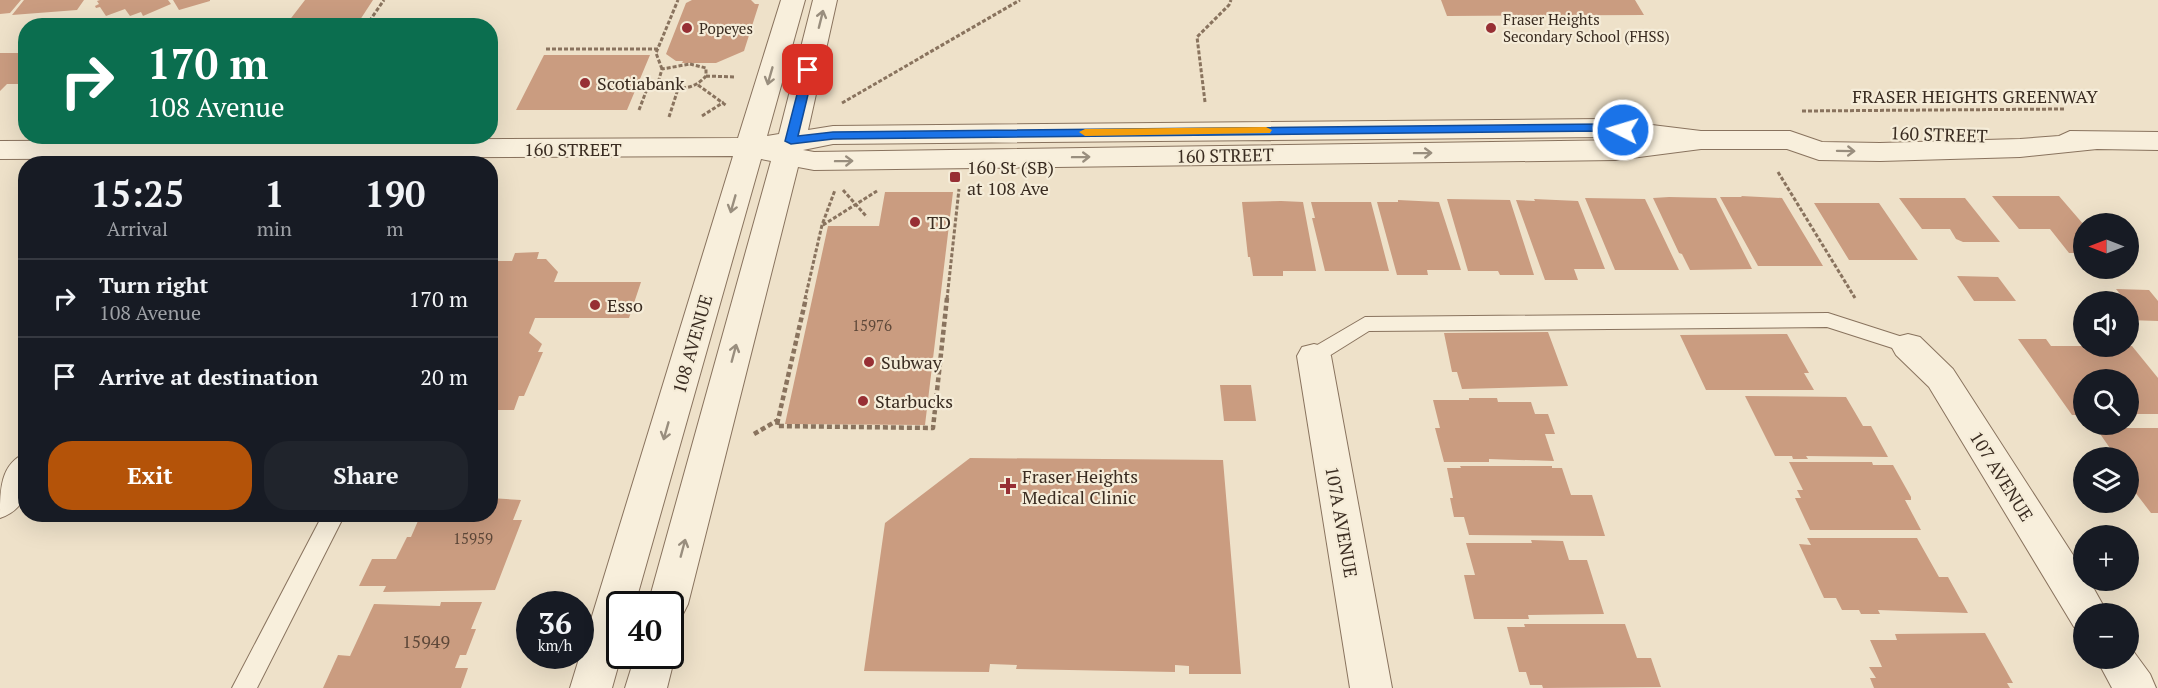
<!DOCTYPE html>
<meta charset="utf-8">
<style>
:root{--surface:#171b24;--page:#20242c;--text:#f1f3f6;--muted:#9ea1a6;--line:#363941;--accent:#b45309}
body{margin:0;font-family:"PT Serif",serif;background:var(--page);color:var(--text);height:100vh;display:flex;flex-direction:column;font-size:22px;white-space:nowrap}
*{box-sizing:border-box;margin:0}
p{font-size:20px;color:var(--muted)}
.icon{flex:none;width:33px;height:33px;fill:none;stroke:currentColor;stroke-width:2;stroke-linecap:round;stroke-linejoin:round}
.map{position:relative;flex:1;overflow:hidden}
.sheet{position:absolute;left:18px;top:156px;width:480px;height:366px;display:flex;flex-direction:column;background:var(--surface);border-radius:24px;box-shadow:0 6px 24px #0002}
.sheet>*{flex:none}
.top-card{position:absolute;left:18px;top:18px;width:480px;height:126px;border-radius:24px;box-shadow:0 6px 24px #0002;background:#0b6e4f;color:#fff;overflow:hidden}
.needle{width:39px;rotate:270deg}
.controls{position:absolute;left:2073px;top:213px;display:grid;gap:12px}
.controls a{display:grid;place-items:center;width:66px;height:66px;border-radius:50%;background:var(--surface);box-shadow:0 6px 24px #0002;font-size:30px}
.speed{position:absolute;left:516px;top:591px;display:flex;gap:12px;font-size:30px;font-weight:700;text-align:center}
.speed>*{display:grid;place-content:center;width:78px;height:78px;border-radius:50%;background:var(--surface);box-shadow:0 6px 24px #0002;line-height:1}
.speed small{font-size:15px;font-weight:400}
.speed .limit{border:3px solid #111;border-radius:9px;background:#fff;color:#111}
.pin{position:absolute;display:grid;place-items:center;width:51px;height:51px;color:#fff;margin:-26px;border-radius:12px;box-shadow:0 3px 9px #0006}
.me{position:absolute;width:66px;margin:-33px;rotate:275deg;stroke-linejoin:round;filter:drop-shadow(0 0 4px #0008)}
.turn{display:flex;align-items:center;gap:21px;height:126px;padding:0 30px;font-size:27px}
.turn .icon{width:78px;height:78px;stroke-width:2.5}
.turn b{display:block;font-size:42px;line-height:51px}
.eta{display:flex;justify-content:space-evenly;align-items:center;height:102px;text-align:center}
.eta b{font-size:36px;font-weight:700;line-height:42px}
.primary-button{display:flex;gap:12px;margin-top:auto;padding:12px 30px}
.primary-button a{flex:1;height:69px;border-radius:24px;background:var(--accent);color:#fff;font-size:24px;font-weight:700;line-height:69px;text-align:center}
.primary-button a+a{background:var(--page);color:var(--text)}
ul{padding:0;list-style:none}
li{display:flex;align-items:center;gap:18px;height:78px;padding:0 30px;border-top:2px solid var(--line)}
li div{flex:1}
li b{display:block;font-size:22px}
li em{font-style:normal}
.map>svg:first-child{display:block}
</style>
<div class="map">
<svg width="2158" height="688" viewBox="0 0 2158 688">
<rect width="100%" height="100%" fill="#eee1c9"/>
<path fill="#ca9c80" d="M0,0H21L10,13L0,14Z
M24,0H84L77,10L12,15Z
M100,0H168L171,4L143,16L141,12L130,16L125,9L106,16L100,7L96,8L95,6L99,4L97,1Z
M173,0H210V1L179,10Z
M305,0H373L356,26H285Z
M692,0H751L755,4H759L744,51L716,63H682L683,61H676L666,54L686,3Z
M1441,0H1635L1644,15L1447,16Z
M0,53H26V84H7L0,91Z
M544,55H650L627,110H516Z
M885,192H953L925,425L785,424L828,226H879Z
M1741,196L1782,198L1823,266H1758L1720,197H1742Z
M1992,196H2059L2084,225V253H2069L2050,229H2019Z
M1669,197L1716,198L1752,269L1690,270L1682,254L1679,253L1653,198Z
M1585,198L1645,199L1679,270H1615Z
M1899,198H1965L2000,242H1963L1956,239L1950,229H1922Z
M1447,199L1510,200L1534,275H1500L1498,271H1468Z
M1534,199L1578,201L1605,269H1574L1578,280H1545L1516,200L1535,201Z
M1398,200L1439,202L1461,270H1427L1428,275H1397L1377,202H1398Z
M1281,201L1303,202L1316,271H1283V276H1253L1250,257H1248L1242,202Z
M1311,202H1371L1389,271H1325L1312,218H1315Z
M1814,203H1879L1918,260H1849Z
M539,252L537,259H546L558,272L554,282H641L629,318H535L529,333L542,344L538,352H543L524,396H519L514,410H490V261H512L515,253Z
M1957,276L1998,277L2016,301H1974Z
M2116,289L2149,290L2158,301V321L2128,320V302H2109L2103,294H2120Z
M1548,332L1568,386L1462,389L1457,372H1452L1444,333Z
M1787,334L1809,373H1804L1814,390H1706L1680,335Z
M2018,339H2046L2051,346H2132L2158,378V414H2128V380H2084V415H2072Z
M1220,385H1251L1256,421H1224Z
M1745,396L1846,397L1863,426H1871L1888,457L1806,456L1808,459H1793L1792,456H1775Z
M1469,398H1497L1498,402H1531L1535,414H1548L1555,434H1545L1554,461L1489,459V462H1444L1435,428H1440L1433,400H1469Z
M2096,428H2158V513H2151L2128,483V475H2133L2128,468V458L2114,454Z
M970,458L1223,460L1241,674H1189V666L1175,665V672L1016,669L1017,665L990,664L989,672L864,671L885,523Z
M1789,462H1872L1873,465H1893L1911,497V500H1905L1921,530H1810L1795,498H1801L1797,490H1803Z
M1460,466H1552V468H1562L1571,495H1592L1605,536L1469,535L1464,517H1454L1450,498H1453L1447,468H1461Z
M490,498L521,500L513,520H522L495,590L383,592L386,586H359L372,559H396L407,537H411L421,514H490Z
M1807,538H1917L1939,577H1948L1968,613L1878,610L1880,614H1861L1859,610H1842L1836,598H1824L1799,544L1811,545Z
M1531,540L1563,541L1569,560H1587L1604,614L1528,615L1529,619H1474L1464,575H1475L1466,543H1532Z
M441,602H482L471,629H476L466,655H460L455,668H468L461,688H323L338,655L350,656L374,604L440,606Z
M1524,624H1625L1637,658H1651L1661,687L1543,688L1542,685H1530L1526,672H1519L1507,627H1525Z
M1985,633L2013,683H2007L2010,688H1874L1870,678H1876L1869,667H1882L1870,640H1897L1895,634Z"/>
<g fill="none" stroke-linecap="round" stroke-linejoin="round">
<defs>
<path id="service" d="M1828,313L1915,341L1918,346L1915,351L1908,353L1827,327L1369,331L1321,361L1314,363L1307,361L1304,356L1307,351L1365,317Z
M323,514H345L257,688H232Z"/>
<path id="minor" d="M259,140L269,143L273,149L264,164H235L249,143Z
M1908,334L1920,337L1953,369L2084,572V580H2089L2108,614H2084V630L2074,627L1929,387L1896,355L1891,346L1896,337Z
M1314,344L1326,347L1331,356L1392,688H1350L1297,356L1302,347Z
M26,453C26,482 32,507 0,518C0,490 0,464 26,453Z
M2128,644L2150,674L2156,688H2112L2096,658H2128Z"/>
<path id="tertiary" d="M781,0H805L767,136L779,134L813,0H837L808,130L833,126L1603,119L1701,131H1790L1822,142L1880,143L2020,139L2059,136L2070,131L2158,132V150L2097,149L2020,157L1880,161L1819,160L1787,149H1701L1616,160L814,170L798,167L688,604L682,616L670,621V604H648L771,161L761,159L635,604H620L621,656L612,688H570L733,156L0,159V141L738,138ZM1603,137L1631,140L814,152L803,150L833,144Z
M670,645L675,656L667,688H625L635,656H670Z"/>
</defs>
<use href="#service" stroke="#89735e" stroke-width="2"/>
<use href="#minor" stroke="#89735e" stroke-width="2"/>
<use href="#tertiary" stroke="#89735e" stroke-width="2"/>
<path stroke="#89735e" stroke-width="3" stroke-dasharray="4 2" stroke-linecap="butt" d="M366,26L384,0
M546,49H658
M690,64L706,68V76C692,92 677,89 658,83L662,69Z
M662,69L656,53L678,0
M706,76L735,77
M698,85L727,106
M1205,102L1197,37L1229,5L1231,0
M842,103L1020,0
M639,110L647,89L658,83
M1802,111L2064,109
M702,116L724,102
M669,117L678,89
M1778,172L1855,298
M843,190L867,217
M823,225L877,191
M805,299L822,225L835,190
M947,299L959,189"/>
<path stroke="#89735e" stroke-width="4.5" stroke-dasharray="5 3" stroke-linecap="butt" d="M778,420L777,426L933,428L947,298
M754,434L778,420L806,298"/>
<use href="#service" fill="#f8efdc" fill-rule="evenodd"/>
<use href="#minor" fill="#f8efdc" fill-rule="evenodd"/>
<use href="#tertiary" fill="#f8efdc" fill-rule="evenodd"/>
</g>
<defs><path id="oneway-shaft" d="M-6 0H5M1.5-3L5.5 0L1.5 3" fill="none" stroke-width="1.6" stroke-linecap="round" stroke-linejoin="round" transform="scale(1.5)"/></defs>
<g stroke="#998e7e">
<use href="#oneway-shaft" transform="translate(821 19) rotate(-76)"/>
<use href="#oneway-shaft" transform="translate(770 76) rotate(106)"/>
<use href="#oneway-shaft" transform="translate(1846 151) rotate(1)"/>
<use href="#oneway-shaft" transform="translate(1423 153) rotate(-1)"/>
<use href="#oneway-shaft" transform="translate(1081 157) rotate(-1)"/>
<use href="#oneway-shaft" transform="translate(844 161) rotate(-1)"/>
<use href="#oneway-shaft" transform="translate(733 204) rotate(106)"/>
<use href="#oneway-shaft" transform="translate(734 353) rotate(-75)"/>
<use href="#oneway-shaft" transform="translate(666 431) rotate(106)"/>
<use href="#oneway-shaft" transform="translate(683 548) rotate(-75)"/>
</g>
<path fill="#1a73e8" stroke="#114b97" stroke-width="1.5" d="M804,67H808L814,70L798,136L833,132L1603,124L1623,126L1628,130L1623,134L1603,131L833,139L791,144L785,141Z"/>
<path fill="#f59e0b" d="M1266,127L1272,130L1270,133L1085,136L1079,132L1085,129Z"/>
<g fill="#972f34" stroke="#f5ecd8" stroke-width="2">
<circle cx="687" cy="28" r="6"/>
<circle cx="1491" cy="28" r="6"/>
<circle cx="585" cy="83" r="6"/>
<rect x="949" y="171" width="12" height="12" rx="3"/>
<circle cx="915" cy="222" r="6"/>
<circle cx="595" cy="305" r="6"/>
<circle cx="869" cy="362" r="6"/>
<circle cx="863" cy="401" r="6"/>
<path d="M1005 477h6v6h6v6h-6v6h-6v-6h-6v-6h6z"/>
</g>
<g text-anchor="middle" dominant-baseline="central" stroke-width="4.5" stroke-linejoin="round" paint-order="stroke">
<g font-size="15" fill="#3a2c21" stroke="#f5ecd8" text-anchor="start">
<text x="1503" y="19">Fraser Heights<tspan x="1503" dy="17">Secondary School (FHSS)</tspan></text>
<text x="699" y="28">Popeyes</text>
</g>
<g font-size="15" fill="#5e4839">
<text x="872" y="325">15976</text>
<text x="473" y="538">15959</text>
</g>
<g font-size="18" fill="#3a2c21" stroke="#f5ecd8" text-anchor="start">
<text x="597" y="83">Scotiabank</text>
<text x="967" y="167">160 St (SB)<tspan x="967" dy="21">at 108 Ave</tspan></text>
<text x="927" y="222">TD</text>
<text x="607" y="305">Esso</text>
<text x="881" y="362">Subway</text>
<text x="875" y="401">Starbucks</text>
<text x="1022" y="476">Fraser Heights<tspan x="1022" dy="21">Medical Clinic</tspan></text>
</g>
<g font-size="18" fill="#3a2c21" stroke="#f5ecd8">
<text x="1975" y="96">FRASER HEIGHTS GREENWAY</text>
<text transform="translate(1939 134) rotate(2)">160 STREET</text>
<text x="573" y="149">160 STREET</text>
<text transform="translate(1225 155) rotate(-1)">160 STREET</text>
<text transform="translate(692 344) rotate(-74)">108 AVENUE</text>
<text transform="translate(2002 476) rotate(58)">107 AVENUE</text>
<text transform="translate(1342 522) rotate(80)">107A AVENUE</text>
</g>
<g font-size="18" fill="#5e4839">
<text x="426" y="641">15949</text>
</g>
</g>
</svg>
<div class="controls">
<a><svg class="needle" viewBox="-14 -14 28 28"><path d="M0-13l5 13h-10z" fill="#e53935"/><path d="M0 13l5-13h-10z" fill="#9ea1a6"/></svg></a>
<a><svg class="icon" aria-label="sound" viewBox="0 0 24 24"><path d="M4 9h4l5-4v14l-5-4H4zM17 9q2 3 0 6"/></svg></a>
<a><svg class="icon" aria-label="search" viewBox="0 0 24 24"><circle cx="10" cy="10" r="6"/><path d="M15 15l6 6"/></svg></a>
<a><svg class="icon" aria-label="layers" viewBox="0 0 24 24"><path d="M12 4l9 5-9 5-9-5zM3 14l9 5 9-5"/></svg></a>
<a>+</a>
<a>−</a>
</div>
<div class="speed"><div>36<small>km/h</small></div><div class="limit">40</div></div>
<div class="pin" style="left:808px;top:70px;background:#d93025"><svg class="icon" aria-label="arrive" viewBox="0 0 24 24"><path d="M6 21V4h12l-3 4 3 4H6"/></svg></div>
<svg class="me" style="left:1623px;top:130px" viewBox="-20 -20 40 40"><circle r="17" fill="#1a73e8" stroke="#fff" stroke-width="3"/><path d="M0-11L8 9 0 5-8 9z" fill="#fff"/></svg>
<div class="top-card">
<div class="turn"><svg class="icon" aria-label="right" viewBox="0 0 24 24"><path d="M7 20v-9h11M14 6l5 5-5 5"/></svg><div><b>170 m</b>108 Avenue</div></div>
</div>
<section class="sheet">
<div class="eta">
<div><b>15:25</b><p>Arrival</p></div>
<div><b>1</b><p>min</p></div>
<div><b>190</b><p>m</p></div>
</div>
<ul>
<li><svg class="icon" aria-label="right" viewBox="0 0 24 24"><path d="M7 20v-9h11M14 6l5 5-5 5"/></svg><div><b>Turn right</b><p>108 Avenue</p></div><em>170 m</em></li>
<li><svg class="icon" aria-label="arrive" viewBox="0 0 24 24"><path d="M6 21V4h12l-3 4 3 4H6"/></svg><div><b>Arrive at destination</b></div><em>20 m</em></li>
</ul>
<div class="primary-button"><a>Exit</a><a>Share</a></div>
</section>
</div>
